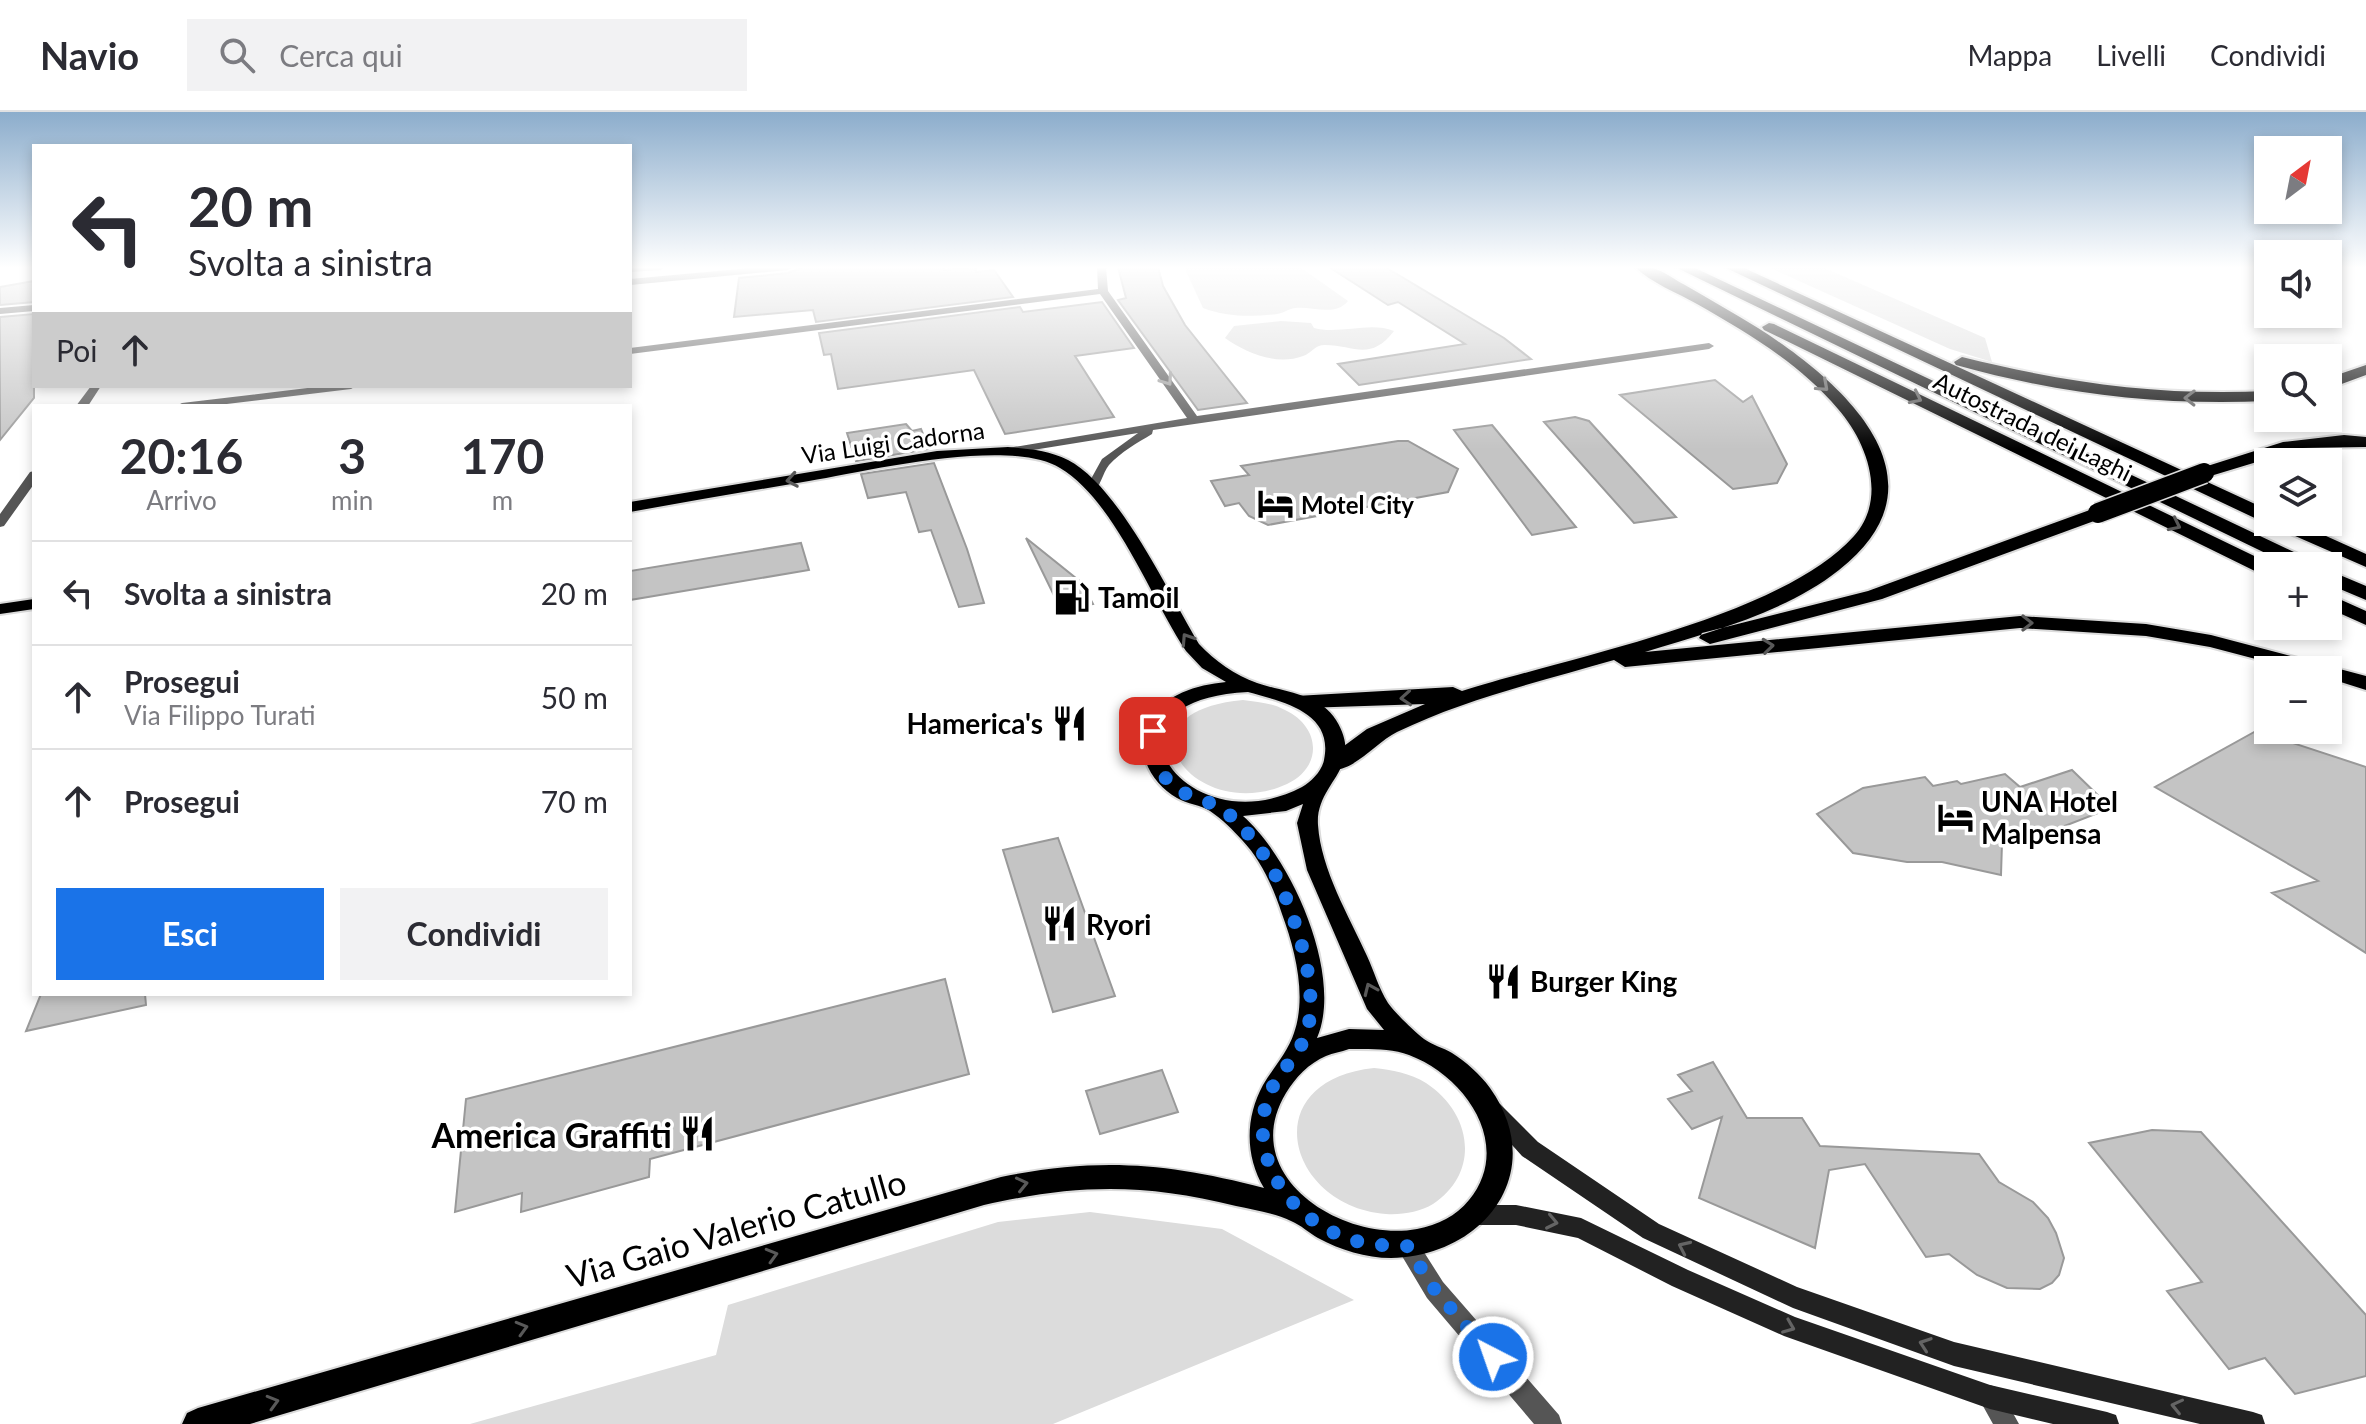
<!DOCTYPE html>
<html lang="it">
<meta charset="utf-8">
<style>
:root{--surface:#fff;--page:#f2f2f3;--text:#2b2b33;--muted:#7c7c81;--line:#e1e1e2;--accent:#1a73e8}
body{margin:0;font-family:Lato,sans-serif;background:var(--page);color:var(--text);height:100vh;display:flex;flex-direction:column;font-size:30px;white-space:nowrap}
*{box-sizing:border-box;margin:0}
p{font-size:26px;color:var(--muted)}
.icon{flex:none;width:44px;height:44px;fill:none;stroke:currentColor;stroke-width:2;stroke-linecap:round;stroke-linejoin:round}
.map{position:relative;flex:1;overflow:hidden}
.drawer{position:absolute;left:32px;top:292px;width:600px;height:592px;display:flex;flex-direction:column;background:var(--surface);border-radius:0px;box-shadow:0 4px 12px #0003}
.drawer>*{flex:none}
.guide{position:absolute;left:32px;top:32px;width:600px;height:244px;border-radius:0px;box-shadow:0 4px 12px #0003;background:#fff;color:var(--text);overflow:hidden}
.needle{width:52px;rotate:32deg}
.tools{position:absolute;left:2254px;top:24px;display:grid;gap:16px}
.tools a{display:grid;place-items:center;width:88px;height:88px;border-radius:0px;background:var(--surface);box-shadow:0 4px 12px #0003;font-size:40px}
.pin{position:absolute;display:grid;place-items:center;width:68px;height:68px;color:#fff;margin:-34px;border-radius:16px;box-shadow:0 4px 12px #0006}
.me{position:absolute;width:88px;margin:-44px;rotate:319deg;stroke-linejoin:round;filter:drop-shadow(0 0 6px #0008)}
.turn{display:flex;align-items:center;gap:28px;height:168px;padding:0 24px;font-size:36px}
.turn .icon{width:104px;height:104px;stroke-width:2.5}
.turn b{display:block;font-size:56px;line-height:68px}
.then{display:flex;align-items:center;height:76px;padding:0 24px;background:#0003;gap:16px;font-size:30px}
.eta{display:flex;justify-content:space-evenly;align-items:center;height:136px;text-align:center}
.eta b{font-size:48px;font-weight:700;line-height:56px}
.action{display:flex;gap:16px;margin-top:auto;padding:16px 24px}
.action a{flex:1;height:92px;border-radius:0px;background:var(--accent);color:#fff;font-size:32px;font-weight:700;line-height:92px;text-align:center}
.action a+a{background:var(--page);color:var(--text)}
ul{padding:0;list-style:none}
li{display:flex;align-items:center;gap:24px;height:104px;padding:0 24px;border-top:2px solid var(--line)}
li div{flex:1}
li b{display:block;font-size:30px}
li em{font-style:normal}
header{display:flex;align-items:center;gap:48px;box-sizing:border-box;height:112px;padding:0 40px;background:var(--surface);border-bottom:2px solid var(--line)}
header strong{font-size:38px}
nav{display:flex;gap:44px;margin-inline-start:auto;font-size:28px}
.search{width:560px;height:72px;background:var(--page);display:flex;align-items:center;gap:20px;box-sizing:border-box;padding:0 28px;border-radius:0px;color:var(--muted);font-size:30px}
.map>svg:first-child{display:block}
</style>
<header>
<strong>Navio</strong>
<div class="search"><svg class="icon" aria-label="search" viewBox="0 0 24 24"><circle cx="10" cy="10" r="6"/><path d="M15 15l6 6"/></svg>Cerca qui</div>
<nav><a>Mappa</a><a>Livelli</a><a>Condividi</a></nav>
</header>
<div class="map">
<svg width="2366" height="1312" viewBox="0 0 2366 1312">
<rect width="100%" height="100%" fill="#fff"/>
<path fill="#dcdcdc" d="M1184,155H1300L1348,189C1335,205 1312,194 1295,196C1288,197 1284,201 1277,202C1253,205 1226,205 1203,196Z
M1768,155H1822L1985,226L1992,250L1950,237Z
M1281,209L1311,211L1314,216C1339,223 1370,209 1394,219C1370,250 1354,233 1325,233C1314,233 1312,241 1303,244C1277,254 1246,241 1225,226L1234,214Z
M1243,588C1258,590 1272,591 1285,598C1321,615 1323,655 1287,672C1195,714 1110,600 1243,588Z
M1374,956C1392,958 1410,961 1426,971C1472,1001 1481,1060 1433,1092C1420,1100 1402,1103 1386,1102C1287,1094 1254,969 1374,956Z
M1090,1100L1222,1117L1354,1188L1053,1312H470L716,1243L728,1193L998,1110Z"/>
<path fill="#c4c4c4" stroke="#999" stroke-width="2" d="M804,155H943L944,158L975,155L976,160L994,158L1013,185L816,210L813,198L734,205L739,166L788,161Z
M1118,155H1158L1163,174L1185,213L1247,291L1198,298L1118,188L1126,186Z
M1329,155H1385L1504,226L1531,247L1359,273L1338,252L1465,232L1398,190L1388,193Z
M34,169V190L0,193V175Z
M1102,190L1134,236L1075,244L1114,305L1005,322L974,258L838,277L831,242L824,243L819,221L1020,195L1023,200Z
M34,202V286L0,328V205Z
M1715,268L1743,290L1752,284L1787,352L1777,371L1733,377L1620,283Z
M1575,305L1589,309L1676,405L1634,411L1544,310Z
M906,312L912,319L921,317L929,337L856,349L847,321Z
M1492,313L1576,415L1532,423L1454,318Z
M1398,329H1408L1458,357L1448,380L1268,413L1249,404L1239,391L1225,394L1211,369L1249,363L1241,354Z
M934,351L967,437L984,491L959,495L931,418L919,420L906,380L868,386L861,362Z
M1026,426L1082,471L1093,492L1061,498Z
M801,431L809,458L630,488V459Z
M2256,619L2366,655V841L2272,781L2318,769L2155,675Z
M2072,658L2111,696L2062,715L2002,731L2001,763L1942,750H1907L1853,741L1817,702L1863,676L1925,665L1933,674L1957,669L1961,672L2005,662L2020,675Z
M1058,726L1115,884L1053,900L1003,738Z
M945,867L969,962L650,1047L649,1065L521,1100L522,1081L455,1100L466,987Z
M41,882H145L146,893L26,919Z
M1713,950L1747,1006H1802L1820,1034L1979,1042L1999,1070L2033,1090L2048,1106L2056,1121L2064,1146L2059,1163L2052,1171L2040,1177L2007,1176L1977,1163L1949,1142L1926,1145L1865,1052L1829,1058L1815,1136L1699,1086L1722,1005L1692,1017L1668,987L1692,979L1678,963Z
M1162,958L1178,1000L1100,1022L1086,979Z
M2152,1018L2201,1020L2366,1203V1264L2295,1282L2265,1246L2229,1257L2167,1179L2202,1170L2089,1031Z"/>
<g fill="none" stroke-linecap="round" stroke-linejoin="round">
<defs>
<path id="primary" d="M1008,335C1030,337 1048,338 1068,348C1119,374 1169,482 1199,532C1215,549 1235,563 1257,571C1283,580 1320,582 1336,608C1366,657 1315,670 1318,713C1321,758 1349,804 1367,844C1374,859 1379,877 1388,891C1396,902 1413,918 1424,927C1432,933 1444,936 1452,941C1466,950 1480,962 1490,976C1549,1059 1485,1144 1391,1146C1366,1146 1340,1138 1318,1126C1309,1121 1301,1113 1291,1109C1275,1101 1254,1098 1236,1094C1143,1071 1077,1072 984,1093L250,1312H182L187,1301L198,1296L1001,1065C1099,1045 1168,1051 1264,1076C1245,1044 1245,1006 1263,973C1273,956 1288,940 1294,921C1307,884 1295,837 1282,802C1273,775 1261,748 1242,728C1233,718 1222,707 1210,699C1201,693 1187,692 1177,686C1150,671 1133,637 1149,609C1165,582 1196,573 1226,570L1202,556L1186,539C1150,485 1115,389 1060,356C1009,325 868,359 809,369C750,379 690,389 630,400V390L937,339ZM1248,580C1283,590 1334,600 1324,648C1322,659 1311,670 1302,675C1186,736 1083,588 1248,580ZM1303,692L1297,711L1307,758L1367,897L1384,918L1349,917L1317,926C1344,863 1291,746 1243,704L1286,699ZM1349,937C1369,937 1391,936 1409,943C1465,964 1514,1033 1469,1088C1456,1104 1438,1113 1417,1117C1343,1131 1236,1064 1286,981C1295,966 1309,951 1326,944C1333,941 1341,940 1349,937Z
M34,487V497L0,502V492Z"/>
<path id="highway" d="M1635,155C1641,155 1648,154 1653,156C1664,159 1675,168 1685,173C1709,187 1734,201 1758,216C1843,270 1954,368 1839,458C1785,501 1709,520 1645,540L2020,504L2146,512L2211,523L2366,564V578L2328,566V558H2298L2210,535L2146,524L2020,516L1625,555L1614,548C1542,569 1465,587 1397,620C1376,630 1351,663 1329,657L1325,651L1329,645L1367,617L1425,592L1304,596L1296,594L1293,589L1296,584L1453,575L1462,579C1569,545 1780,506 1854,424C1888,386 1867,330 1838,297C1800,252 1748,221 1697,192C1678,181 1651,171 1635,155Z
M1675,155H1693L2315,450L2318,454H2292Z
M1724,155H1742L2268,398V410H2295L2366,442V455L2261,409Z
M1769,211L1774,212L2275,454H2268V464L2261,462L1764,218L1762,215Z
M1962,245C2067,271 2160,284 2268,279V289C2161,294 2060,282 1956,253L1954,250Z
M2366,253V263L2328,277V266Z
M2344,323L2366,325V335L2303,336L2204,366L2195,361L2198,357L2283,330Z
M2098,395L2107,401L2105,405L1882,487L1710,532L1699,526L1702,521L1868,479Z
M2328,458L2366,474V488L2328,472Z
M2328,482L2366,499V513L2328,496Z"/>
</defs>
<use href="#primary" stroke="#dbdbdb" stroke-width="4"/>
<use href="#highway" stroke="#dbdbdb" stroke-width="4"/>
<path fill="#555" fill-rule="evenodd" d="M630,155H666L661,158L630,160Z
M761,155H793L788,158L630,173V167Z
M1097,155H1106L1108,179L1197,304L1709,231L1714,234L1709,237L1153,318L1152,322C1137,331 1121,340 1109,353C1102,362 1101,375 1092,380L1086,376L1102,347L1138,321L1008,342L1002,339L1008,336L1187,306L1100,182L630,242V236L1098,177Z
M34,193V199L0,202V196Z
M91,274H101L88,294H76Z
M324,274H356L351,277L210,294H176L182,291Z
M34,359V372L4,414L0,415V402L30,360Z
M1407,1123L1415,1126L1443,1170L1559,1303L1562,1312H1534L1427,1186L1396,1134L1399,1126Z
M1990,1273L1999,1276L2019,1312H1993L1978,1285L1981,1276Z"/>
<path fill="#222" fill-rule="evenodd" d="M1493,989L1500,992L1538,1030L1659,1112L1797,1175L1954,1230L2253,1300L2262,1303L2265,1312H2200L1954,1254L1793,1196L1643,1126L1522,1044L1486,1004L1483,998L1486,992Z
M1474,1093H1516L1581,1106L1688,1158L1795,1205L1990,1273L2107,1300L2116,1303L2119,1312H2053L1990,1297L1784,1224L1672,1174L1578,1126L1516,1113H1474L1466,1110L1463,1103L1466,1096Z"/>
<use href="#primary" fill="#000" fill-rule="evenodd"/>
<use href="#highway" fill="#000" fill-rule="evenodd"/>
<defs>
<path id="highway-bridge" d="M2098,401L2204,361"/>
</defs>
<use href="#highway-bridge" stroke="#dbdbdb" stroke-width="23" stroke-linecap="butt"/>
<use href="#highway-bridge" stroke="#000" stroke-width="20"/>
</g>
<defs><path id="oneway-chevron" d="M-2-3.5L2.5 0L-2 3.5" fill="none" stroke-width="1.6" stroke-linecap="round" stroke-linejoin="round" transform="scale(2)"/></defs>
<use stroke="#999" href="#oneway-chevron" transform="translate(1167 268) rotate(55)"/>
<g stroke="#595959">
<use href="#oneway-chevron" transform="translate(1823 274) rotate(42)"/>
<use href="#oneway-chevron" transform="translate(1916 286) rotate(26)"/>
<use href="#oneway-chevron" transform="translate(2190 286) rotate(-179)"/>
<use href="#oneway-chevron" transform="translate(792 368) rotate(170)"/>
<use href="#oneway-chevron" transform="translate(2175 413) rotate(26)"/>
<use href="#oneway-chevron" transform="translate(2027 511)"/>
<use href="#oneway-chevron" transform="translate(1187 527) rotate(-123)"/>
<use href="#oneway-chevron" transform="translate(1768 534) rotate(-6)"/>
<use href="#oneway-chevron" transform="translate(1406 586) rotate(176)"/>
<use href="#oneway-chevron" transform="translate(1370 877) rotate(-114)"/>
<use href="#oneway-chevron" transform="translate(1022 1072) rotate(-13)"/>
<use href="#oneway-chevron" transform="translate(772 1143) rotate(-16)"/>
<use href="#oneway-chevron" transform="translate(522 1216) rotate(-16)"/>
<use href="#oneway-chevron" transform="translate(273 1290) rotate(-16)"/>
</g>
<g stroke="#646464">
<use href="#oneway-chevron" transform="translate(1552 1110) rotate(12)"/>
<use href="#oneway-chevron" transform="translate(1684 1135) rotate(-155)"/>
<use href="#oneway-chevron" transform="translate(1789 1215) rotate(22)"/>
<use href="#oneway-chevron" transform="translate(1925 1232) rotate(-161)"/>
<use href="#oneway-chevron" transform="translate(2177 1294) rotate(-167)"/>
</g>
<linearGradient id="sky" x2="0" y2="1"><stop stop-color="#8cadcc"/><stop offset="0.46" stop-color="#fff"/><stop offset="1" stop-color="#fff" stop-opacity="0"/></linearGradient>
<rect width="2366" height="338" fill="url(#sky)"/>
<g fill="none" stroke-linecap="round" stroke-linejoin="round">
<path stroke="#1a73e8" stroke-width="14" stroke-dasharray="0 25.2" d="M1153,619C1148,649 1164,673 1193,685C1200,689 1209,690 1216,693C1226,698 1236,709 1244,717C1272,748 1287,784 1299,824C1308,853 1315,890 1307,920C1299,945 1274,964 1267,988C1247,1055 1300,1118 1365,1131C1378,1134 1394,1133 1407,1134L1435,1178L1493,1245"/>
</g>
<defs>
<symbol id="hotel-bare" viewBox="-9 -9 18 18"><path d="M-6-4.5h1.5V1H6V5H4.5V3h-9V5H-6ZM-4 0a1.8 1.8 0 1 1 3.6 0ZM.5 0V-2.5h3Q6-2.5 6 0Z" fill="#000" stroke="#fff" stroke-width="2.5" paint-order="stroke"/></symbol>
<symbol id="fuel-bare" viewBox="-9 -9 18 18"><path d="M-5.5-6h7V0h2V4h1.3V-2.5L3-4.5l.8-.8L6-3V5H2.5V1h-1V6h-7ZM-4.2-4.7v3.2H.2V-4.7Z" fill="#000" stroke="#fff" stroke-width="2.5" paint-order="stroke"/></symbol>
<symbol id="restaurant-bare" viewBox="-9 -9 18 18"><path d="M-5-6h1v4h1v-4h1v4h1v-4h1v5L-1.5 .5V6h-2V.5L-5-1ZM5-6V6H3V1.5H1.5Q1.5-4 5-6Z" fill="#000" stroke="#fff" stroke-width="2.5" paint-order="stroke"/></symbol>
</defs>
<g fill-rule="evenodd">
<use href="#hotel-bare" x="1250" y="366" width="51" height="51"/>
<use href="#fuel-bare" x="1046" y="460" width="51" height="51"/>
<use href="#restaurant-bare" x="1044" y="586" width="51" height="51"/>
<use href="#hotel-bare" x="1930" y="680" width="51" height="51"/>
<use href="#restaurant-bare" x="1034" y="786" width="51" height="51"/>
<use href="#restaurant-bare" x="1478" y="844" width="51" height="51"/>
<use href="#restaurant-bare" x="672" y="996" width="51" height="51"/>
</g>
<g text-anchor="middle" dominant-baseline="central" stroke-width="7" stroke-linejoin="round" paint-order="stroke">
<g font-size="24" fill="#000" stroke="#fff">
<text transform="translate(2033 314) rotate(26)">Autostrada dei Laghi</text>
<text transform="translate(893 330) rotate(-8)">Via Luigi Cadorna</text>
</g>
<g font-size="24" font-weight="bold" fill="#000" stroke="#fff" text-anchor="start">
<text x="1301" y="392">Motel City</text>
</g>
<g font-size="28" font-weight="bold" fill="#000" stroke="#fff" text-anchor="start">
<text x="1098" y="485">Tamoil</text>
<text x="1043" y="611" text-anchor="end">Hamerica's</text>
<text x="1981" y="689">UNA Hotel<tspan x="1981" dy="32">Malpensa</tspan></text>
<text x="1086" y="812">Ryori</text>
<text x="1530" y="869">Burger King</text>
</g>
<g font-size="34" font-weight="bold" fill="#000" stroke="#fff" text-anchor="end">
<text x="672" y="1022">America Graffiti</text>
</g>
<g font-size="34" fill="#000" stroke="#fff">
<text transform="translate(736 1116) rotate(-16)">Via Gaio Valerio Catullo</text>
</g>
</g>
</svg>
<div class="tools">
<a><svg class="needle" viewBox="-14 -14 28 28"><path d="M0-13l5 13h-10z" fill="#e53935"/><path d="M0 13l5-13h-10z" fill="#7c7c81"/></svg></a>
<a><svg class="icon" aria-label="sound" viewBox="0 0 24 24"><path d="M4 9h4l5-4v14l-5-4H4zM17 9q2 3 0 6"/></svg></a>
<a><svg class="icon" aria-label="search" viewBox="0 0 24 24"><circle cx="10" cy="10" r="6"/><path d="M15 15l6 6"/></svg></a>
<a><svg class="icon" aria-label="layers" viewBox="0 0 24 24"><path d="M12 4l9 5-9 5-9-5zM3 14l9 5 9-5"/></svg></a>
<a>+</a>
<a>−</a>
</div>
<div class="pin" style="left:1153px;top:619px;background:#d93025"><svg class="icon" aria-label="arrive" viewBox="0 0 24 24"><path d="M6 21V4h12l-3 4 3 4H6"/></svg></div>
<svg class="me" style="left:1493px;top:1245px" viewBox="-20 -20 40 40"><circle r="17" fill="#1a73e8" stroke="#fff" stroke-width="3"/><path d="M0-11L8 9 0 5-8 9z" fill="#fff"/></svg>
<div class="guide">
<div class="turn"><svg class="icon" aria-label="left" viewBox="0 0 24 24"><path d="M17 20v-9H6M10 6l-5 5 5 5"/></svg><div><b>20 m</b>Svolta a sinistra</div></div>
<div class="then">Poi<svg class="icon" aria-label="ahead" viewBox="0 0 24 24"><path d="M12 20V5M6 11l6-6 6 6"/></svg></div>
</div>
<section class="drawer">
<div class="eta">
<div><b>20:16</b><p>Arrivo</p></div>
<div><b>3</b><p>min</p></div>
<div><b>170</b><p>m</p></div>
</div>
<ul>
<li><svg class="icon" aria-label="left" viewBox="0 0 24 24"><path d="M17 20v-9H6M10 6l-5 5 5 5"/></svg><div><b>Svolta a sinistra</b></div><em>20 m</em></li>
<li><svg class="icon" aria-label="ahead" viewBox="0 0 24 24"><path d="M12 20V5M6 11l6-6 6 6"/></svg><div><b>Prosegui</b><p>Via Filippo Turati</p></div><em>50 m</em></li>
<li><svg class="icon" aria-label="ahead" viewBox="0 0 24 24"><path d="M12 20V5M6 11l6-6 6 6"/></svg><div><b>Prosegui</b></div><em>70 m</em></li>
</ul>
<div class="action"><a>Esci</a><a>Condividi</a></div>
</section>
</div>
